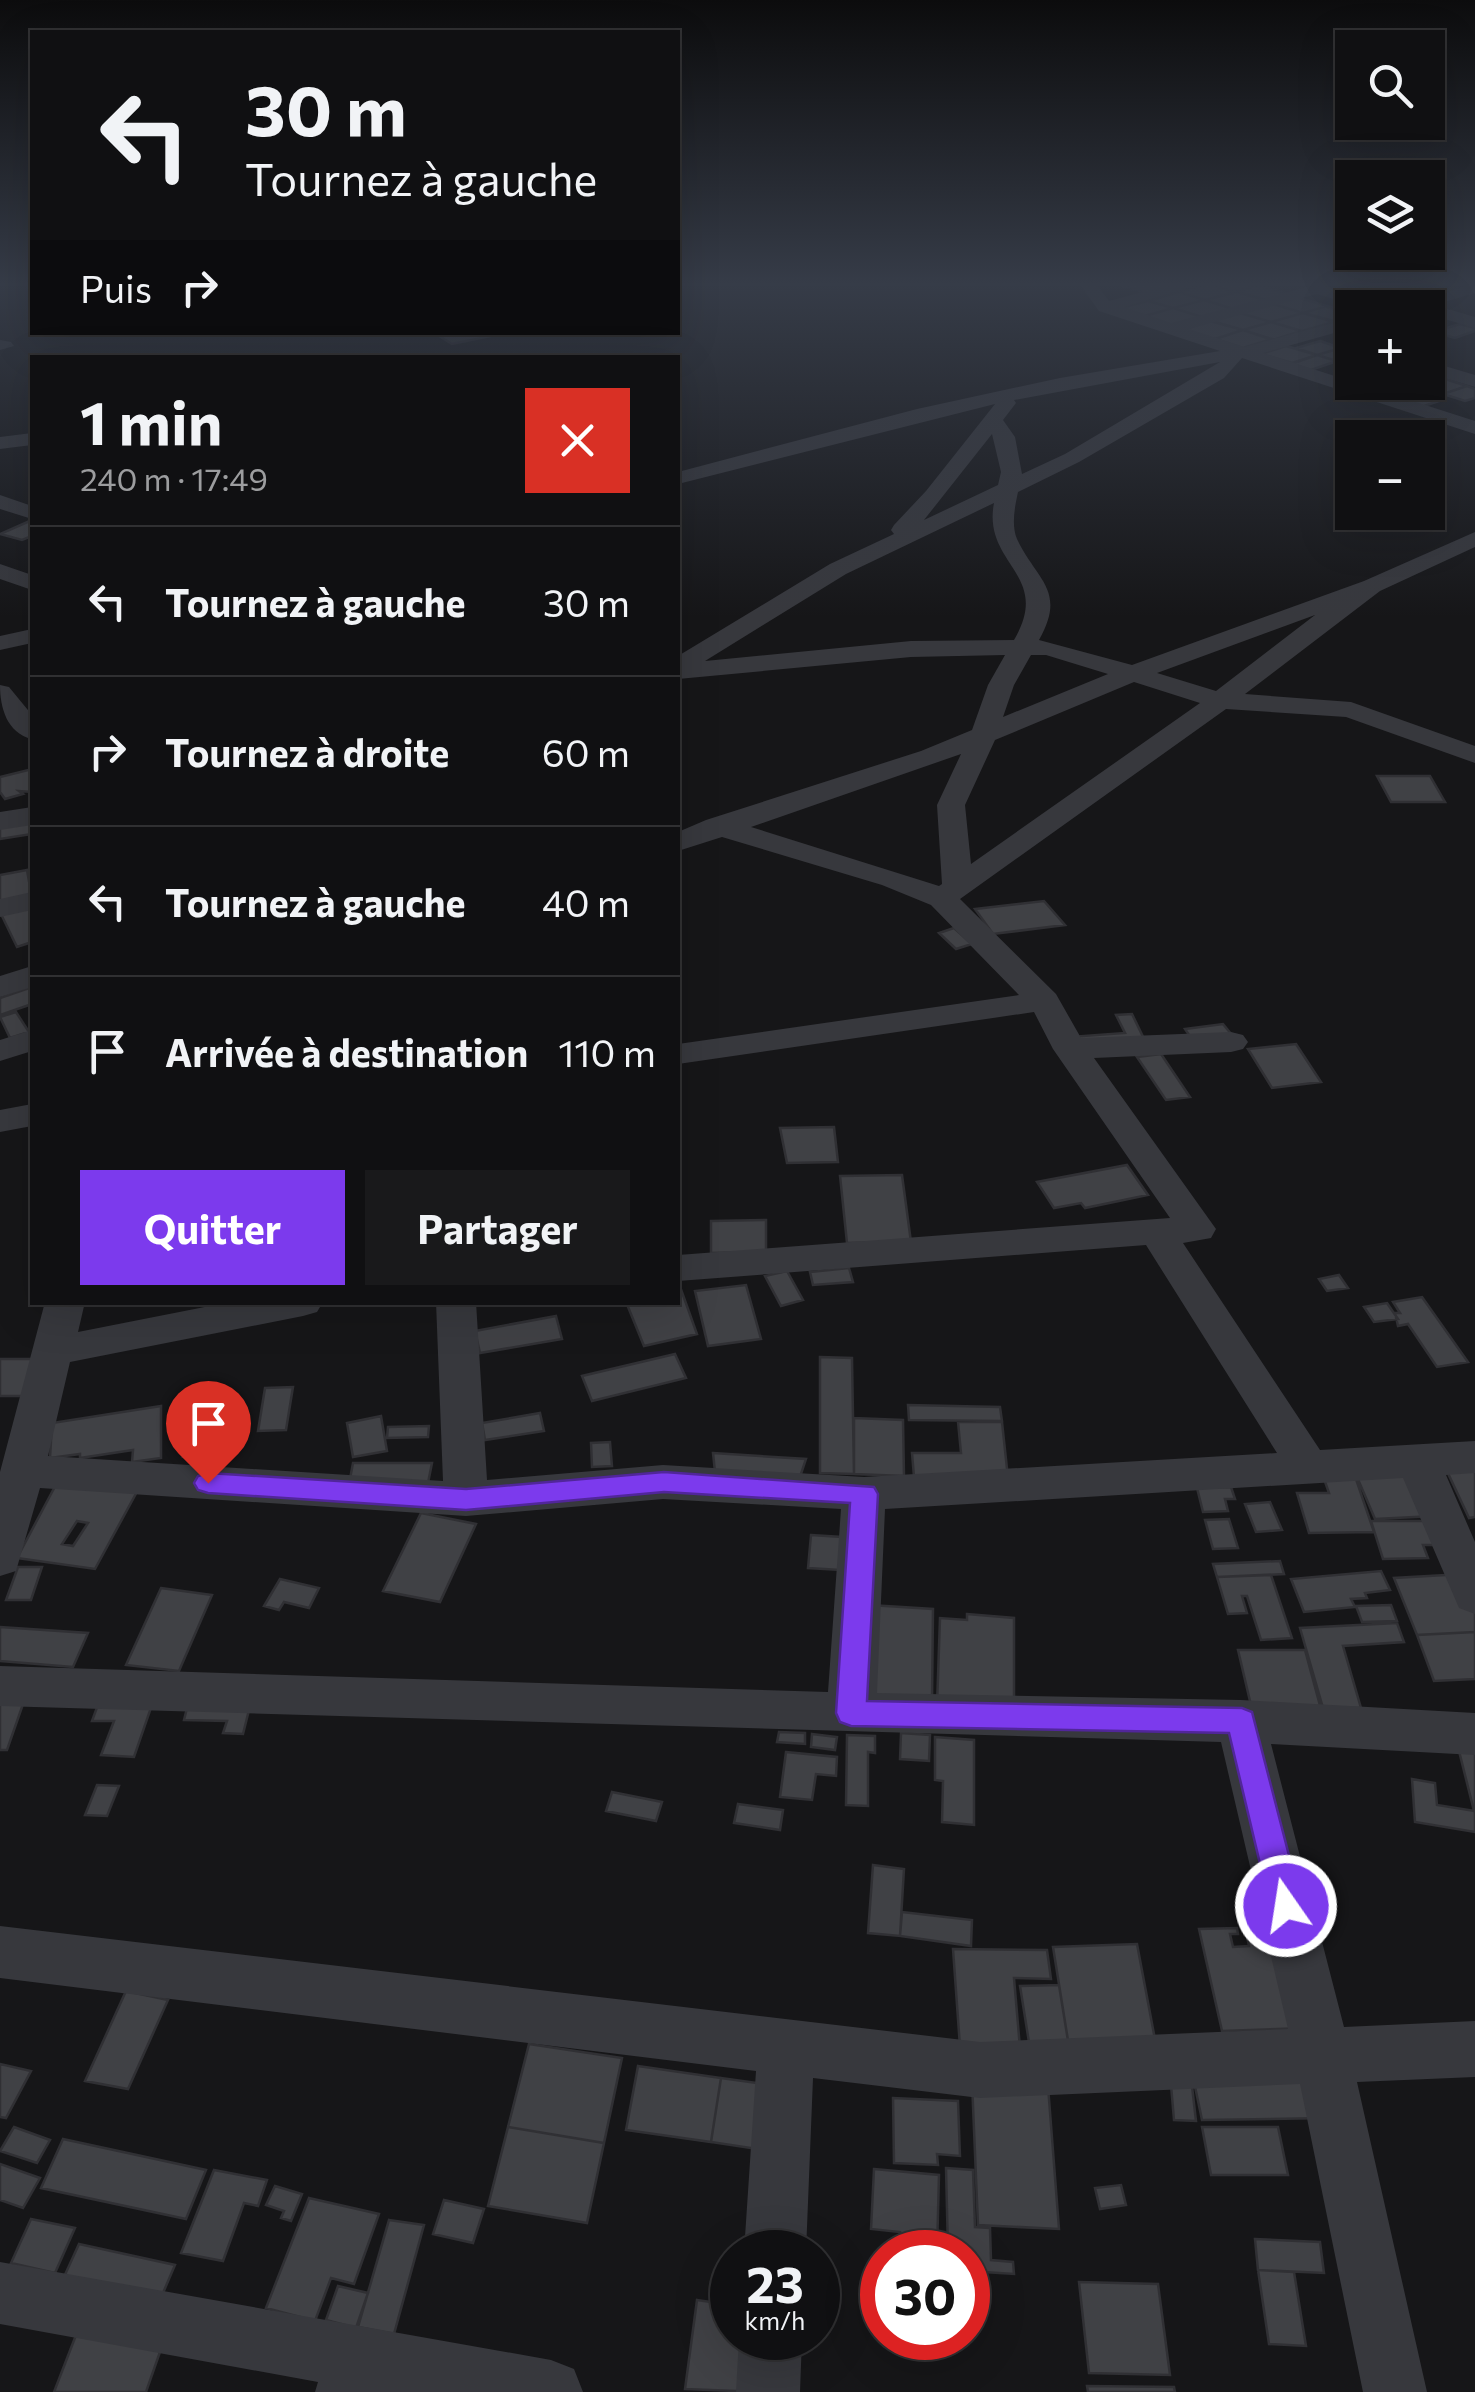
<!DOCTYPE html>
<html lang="fr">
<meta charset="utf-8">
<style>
:root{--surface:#101012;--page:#19191b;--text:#f1f3f6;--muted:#9c9d9f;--line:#303032;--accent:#7c3aed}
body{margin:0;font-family:Commissioner,sans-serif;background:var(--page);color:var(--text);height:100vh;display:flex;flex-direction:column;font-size:38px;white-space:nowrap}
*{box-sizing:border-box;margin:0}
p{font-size:32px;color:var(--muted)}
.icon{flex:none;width:55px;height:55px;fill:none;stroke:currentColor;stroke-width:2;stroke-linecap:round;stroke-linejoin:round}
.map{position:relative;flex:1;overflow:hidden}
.panel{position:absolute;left:30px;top:355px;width:650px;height:950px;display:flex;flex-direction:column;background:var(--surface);border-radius:0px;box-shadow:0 10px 40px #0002,0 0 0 2px var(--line)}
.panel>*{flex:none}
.hud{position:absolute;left:30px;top:30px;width:650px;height:305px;border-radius:0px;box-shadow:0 10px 40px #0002,0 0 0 2px var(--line);background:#101012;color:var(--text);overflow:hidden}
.tools{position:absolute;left:1335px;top:30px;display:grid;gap:20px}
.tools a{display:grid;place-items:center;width:110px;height:110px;border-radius:0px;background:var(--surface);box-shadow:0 10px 40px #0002,0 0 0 2px var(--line);font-size:50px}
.speed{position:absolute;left:710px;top:2230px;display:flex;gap:20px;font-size:50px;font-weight:700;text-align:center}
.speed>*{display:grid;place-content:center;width:130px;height:130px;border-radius:50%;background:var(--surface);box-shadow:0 10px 40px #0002,0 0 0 2px var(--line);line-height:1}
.speed small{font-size:25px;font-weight:400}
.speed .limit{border:15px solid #d22;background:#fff;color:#111}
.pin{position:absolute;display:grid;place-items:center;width:85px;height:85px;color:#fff;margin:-102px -42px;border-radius:50% 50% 50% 0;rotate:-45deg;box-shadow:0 0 10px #0007}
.pin .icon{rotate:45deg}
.me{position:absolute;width:110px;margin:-55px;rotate:347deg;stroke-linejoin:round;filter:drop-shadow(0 0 8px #0008)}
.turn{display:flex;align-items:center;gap:35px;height:210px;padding:0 50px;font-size:45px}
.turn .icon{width:130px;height:130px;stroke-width:2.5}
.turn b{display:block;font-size:70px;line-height:85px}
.then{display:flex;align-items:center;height:95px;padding:0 50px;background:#0003;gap:20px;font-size:38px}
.round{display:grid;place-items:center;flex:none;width:105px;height:105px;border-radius:0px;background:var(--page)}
.overview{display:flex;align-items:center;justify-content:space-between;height:170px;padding:0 50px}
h1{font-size:60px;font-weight:700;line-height:75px}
.cta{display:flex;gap:20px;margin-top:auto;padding:20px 50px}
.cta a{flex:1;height:115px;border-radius:0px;background:var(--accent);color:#fff;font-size:40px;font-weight:700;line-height:115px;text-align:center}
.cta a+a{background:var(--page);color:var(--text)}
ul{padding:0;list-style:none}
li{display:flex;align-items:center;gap:30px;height:150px;padding:0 50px;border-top:2px solid var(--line)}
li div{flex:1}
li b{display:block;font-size:38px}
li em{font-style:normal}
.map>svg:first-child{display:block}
</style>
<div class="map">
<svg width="1475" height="2392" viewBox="0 0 1475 2392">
<rect width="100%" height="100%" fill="#161618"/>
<path fill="#404145" stroke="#303034" stroke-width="2.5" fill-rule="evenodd" d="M1131,282H1170L1180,285L1150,294L1120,285Z
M1217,282H1247L1258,285L1234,292L1209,284Z
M1209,284L1234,292L1205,300L1179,292Z
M1258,285L1288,294L1267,300L1237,292Z
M1179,292L1205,300L1173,308L1148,301Z
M1237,292L1265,300L1233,309L1205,300Z
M1296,297L1327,306L1303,313L1273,304Z
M1204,300L1233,309L1202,317L1173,308Z
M1148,301L1173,308L1141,317L1116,309Z
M1273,304L1303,313L1271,322L1240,313Z
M1327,306L1352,313V316L1334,321L1303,313Z
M1173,308L1202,317L1170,326L1141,317Z
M1240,313L1271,322L1243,330L1212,321Z
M1303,313L1334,322L1302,331L1271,322Z
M1210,321L1243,330L1215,339L1182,330Z
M1271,322L1301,331L1273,340L1243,330Z
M1460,324L1475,328V331L1455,338L1433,332Z
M1243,330L1272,339L1243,348L1215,339Z
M433,332L486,333L491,336L452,344Z
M1320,341L1341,348L1317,355L1296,348Z
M1286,346L1317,355L1292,363L1261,354Z
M1341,348L1352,351V356L1337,361L1317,355Z
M1317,355L1337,361L1311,370L1291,364Z
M1445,379L1467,386L1443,394L1420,387Z
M1467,386L1475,389V398L1465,401L1443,394Z
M1406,391L1439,401L1421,407L1388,396Z
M32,520V536L22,540L0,534Z
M32,769V792L19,791L23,794L5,799L0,792V777Z
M1377,776H1430L1445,802H1391Z
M32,818V834L0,839V822Z
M27,870L32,898L0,904V875Z
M1044,901L1065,925L993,934L975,909Z
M32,904V942L17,947L0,912Z
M954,928L972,944L956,949L939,933Z
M32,987V1004L0,1015V998Z
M16,1012L29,1032L10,1038L0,1017Z
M1132,1014L1146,1043L1074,1048L1069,1037L1125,1033L1116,1015Z
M1223,1024L1232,1035L1193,1041L1185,1029Z
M1296,1044L1321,1082L1272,1088L1248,1049Z
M1161,1054L1190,1097L1166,1100L1137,1057Z
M834,1127L838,1162L787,1163L780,1128Z
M1127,1165L1148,1195L1085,1208L1081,1203L1054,1208L1037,1182Z
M902,1175L911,1242L847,1243L840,1176Z
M766,1220V1252L711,1253V1221Z
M849,1268L853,1282L813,1285L810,1272Z
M787,1271L803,1300L781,1306L765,1276Z
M1339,1275L1348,1288L1327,1291L1319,1279Z
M678,1281L697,1334L644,1346L626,1302H678Z
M746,1285L761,1339L708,1346L695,1291Z
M1422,1297L1468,1362L1437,1367L1408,1324L1398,1326L1395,1313H1400L1393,1302Z
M1387,1303L1398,1319L1374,1322L1364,1307Z
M556,1316L562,1339L480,1353L475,1331Z
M675,1354L686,1378L592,1401L582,1376Z
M820,1357L852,1358L854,1474L820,1473Z
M0,1359H44L30,1396H0Z
M293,1387L286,1430L258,1431L265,1388Z
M908,1405L1000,1407L1002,1421L909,1420Z
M161,1406V1458L132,1462L133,1450L80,1458V1454L50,1458L52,1423Z
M540,1413L544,1431L485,1440L482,1423Z
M381,1416L387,1451L353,1457L347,1423Z
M854,1418L903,1420L904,1476L854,1474Z
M958,1422H1002L1008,1478L914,1477L912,1453H961Z
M196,1426L223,1429L210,1459L183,1457Z
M429,1426L428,1437L387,1438L388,1427Z
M610,1442L612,1466L592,1467L591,1443Z
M713,1453L806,1459L800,1477L715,1472Z
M353,1463H432L428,1483L349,1484Z
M1475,1467V1517L1469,1518L1446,1469Z
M1416,1474L1435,1516L1375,1519L1357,1477Z
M1323,1476H1355L1374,1532L1309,1533L1297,1493H1329Z
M60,1477L139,1488L95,1569L17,1558ZM77,1521L88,1523L73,1546L62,1544Z
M1231,1487L1235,1499H1225L1228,1511L1203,1512L1197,1488Z
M1270,1502L1282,1530L1256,1532L1245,1504Z
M421,1513L476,1524L440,1602L383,1591Z
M1229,1519L1238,1548L1213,1549L1205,1520Z
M1371,1521H1443L1451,1545H1423L1428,1558L1383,1559Z
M811,1535L842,1537L840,1570L808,1568Z
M1280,1561L1284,1574L1217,1577L1213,1564Z
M18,1567H42L31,1600H6Z
M1381,1571L1390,1590L1365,1593L1367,1598L1351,1599L1355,1607L1304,1612L1291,1579Z
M1463,1574L1475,1603V1632L1417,1635L1394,1578Z
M1271,1575L1292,1638L1261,1640L1247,1596H1242L1247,1613L1228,1614L1217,1577Z
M280,1579L319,1588L309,1608L284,1602L279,1610L264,1606Z
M161,1588L212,1595L179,1671L126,1665Z
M870,1605L933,1609L932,1703L866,1698Z
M1391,1605L1397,1621L1362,1622L1356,1606Z
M967,1614L1014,1618V1711L937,1705L940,1618L967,1620Z
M1397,1623L1404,1642L1343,1646L1361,1708H1323L1300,1628Z
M0,1627L88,1633L73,1667L0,1661Z
M1475,1632V1679L1434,1681L1417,1635Z
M1238,1650H1305L1322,1713L1253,1714Z
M0,1687H29L7,1750H0Z
M100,1699L153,1702L134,1757L101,1755L114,1721H92Z
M188,1704L250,1706L243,1734L223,1733L227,1721L184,1720Z
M779,1732L805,1733V1744L777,1742Z
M901,1733L930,1735L929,1761L900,1759Z
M812,1734L837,1737L835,1750L811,1747Z
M847,1735L875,1736V1753L868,1752V1806L846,1805Z
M935,1737L974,1740V1825L942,1822L943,1781L935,1780Z
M1459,1751L1475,1752V1811H1474Z
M786,1752L837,1757L836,1776L816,1774L812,1800L780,1797Z
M1412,1779L1435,1783L1437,1805L1475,1811V1832L1415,1822Z
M97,1785L119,1786L107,1816L85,1815Z
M612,1792L662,1802L656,1821L606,1811Z
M738,1804L783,1810L780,1830L734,1823Z
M873,1865L904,1869L900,1936L868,1933Z
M902,1912L972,1920L971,1946L900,1936Z
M1281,1927L1307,2028L1222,2031L1199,1929L1237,1928L1238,1934H1230L1233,1947L1249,1946L1245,1928Z
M1137,1944L1157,2050L1070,2053L1053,1947Z
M953,1949L1047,1950L1051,1979L1014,1978L1020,2048L960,2047Z
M1059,1985L1070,2053L1031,2055L1020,1986Z
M126,1991L168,2000L128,2089L85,2081Z
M529,2044L622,2058L604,2143L508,2127Z
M0,2064L31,2071L6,2118L0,2117Z
M638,2066L721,2078L711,2142L626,2130Z
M1317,2074L1328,2118L1202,2120L1193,2077Z
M721,2078L779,2086L771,2151L711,2142Z
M972,2082L1048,2086L1059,2229L978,2225Z
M1171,2085L1192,2086L1196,2121L1174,2120Z
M893,2098L958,2101L960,2156L937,2154L938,2165L894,2163Z
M14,2127L50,2140L37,2163L0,2151Z
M508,2127L604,2143L587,2223L488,2206Z
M1202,2127H1278L1288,2175H1211Z
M63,2139L206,2170L186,2219L41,2188Z
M0,2164L40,2178L23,2208L0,2200Z
M946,2168L973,2170L975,2227L990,2228L991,2260L1013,2262L1014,2274L968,2271V2252H948Z
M874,2169L939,2175L937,2252H899L900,2232L871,2229Z
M214,2170L267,2180L258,2206L244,2203L223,2261L181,2253Z
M1121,2185L1126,2205L1100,2209L1095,2188Z
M275,2186L302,2194L291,2221L281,2218L284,2211L266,2205Z
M309,2198L379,2214L354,2284L331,2278L315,2321L266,2308Z
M444,2200L484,2209L473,2243L433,2234Z
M31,2219L75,2228L55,2273L11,2263Z
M389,2220L424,2225L394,2334L358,2327Z
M1255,2239L1320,2242L1324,2273L1258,2270Z
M79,2244L175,2265L160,2300L63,2279Z
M1258,2270L1294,2272L1306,2346L1269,2344Z
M1079,2282L1158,2284L1170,2375L1089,2373Z
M338,2286L368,2293L356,2328L326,2320Z
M697,2300L732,2305V2338H767L761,2392L685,2389Z
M83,2317L167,2332L146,2392H54Z
M1087,2386L1174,2387L1175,2392H1088Z"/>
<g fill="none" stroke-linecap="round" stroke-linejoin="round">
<path fill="#37383d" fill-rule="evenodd" d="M1078,282H1095L1109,301L1180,282H1209L1124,307L1171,323L1318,284L1389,304L1391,308H1363L1317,294L1189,329L1244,347L1352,318V328L1263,353L1475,421V434L1242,358L1224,378L1079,462L1018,492C1015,506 1011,525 1017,539C1037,581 1067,590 1039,640L1132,665L1364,581L1475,532V547L1380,591L1245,694L1351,702L1475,746V763L1346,717L1226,709L960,899L1056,994L1081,1038L1231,1032L1243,1035L1248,1042L1243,1049L1231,1052L1094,1058L1216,1229L1211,1238L1183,1243L1320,1450L1475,1441V1473L1446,1475L1475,1542V1614L1459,1608L1403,1478L885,1509L877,1693L1241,1700L1475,1713V1755L1271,1744L1344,2027L1475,2021V2077L1357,2082L1427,2392H1363L1300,2084L980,2098L813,2078L806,2252H744L756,2071L0,1978V1926L980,2042L1288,2029L1221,1742L0,1706V1666L828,1692L841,1509L663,1499L466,1516L40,1488L16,1571L0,1576V1472L45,1302H85L78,1332L230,1302H323L317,1312L303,1316L70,1362L48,1456L443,1481L436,1302H476L487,1480L663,1465L864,1477L1277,1453L1146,1245L678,1281V1255L1170,1218L1053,1049L1034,1012L678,1064V1044L1019,995L931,905L882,885L722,837L678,851V832L706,820L921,751L972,730L988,685L1005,655L911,657L678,679V656L830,564L894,534L891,530L894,525L926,491L995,404L678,484V472L917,409L1060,378L1220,351L1099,311ZM1220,362L1065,454L1022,474L1015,437L1003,420L1016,403L1014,400ZM992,434L1001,472L998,485L924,520ZM994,503C982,565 1053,574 1014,640L911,641L705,661L846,574ZM1315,615L1216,691L1157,673ZM1031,655H1046L1108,674L1003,717L1014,685ZM1134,682L1200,703L971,864L965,805L995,740ZM961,754L937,805L942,884L939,886L751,827Z
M1475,283V293L1434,305L1475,317V328L1428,314V308H1399Z
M0,340L11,342L14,346L0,350Z
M1428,361L1475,375V387L1428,373Z
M32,433V445L0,449V437Z
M0,495L32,506V519L0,509Z
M0,564L32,575V590L0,579Z
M32,629V643L0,650V636Z
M0,685L9,687L32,715V739C7,733 0,708 0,685Z
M32,807V825L0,830V812Z
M32,892V910L0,917V899Z
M32,966V987L0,997V976Z
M32,1030V1051L0,1061V1040Z
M32,1104V1126L0,1132V1110Z
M0,2262L551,2360L574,2369L583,2392H315L318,2382L0,2324Z
M739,2338H802L800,2392H736Z"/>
</g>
<linearGradient id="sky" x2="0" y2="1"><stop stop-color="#0c0c0d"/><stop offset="0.46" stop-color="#363c48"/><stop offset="1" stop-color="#363c48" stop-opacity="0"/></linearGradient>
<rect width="1475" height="617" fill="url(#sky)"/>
<path fill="#7c3aed" stroke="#51269a" stroke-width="2.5" d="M664,1472L874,1487L878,1494L867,1701L1242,1708L1252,1712L1302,1906L1297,1917L1286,1921L1275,1917L1270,1906L1229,1733L851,1726L840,1722L836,1713L850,1503L664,1492L466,1510L208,1493L198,1490L194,1483L198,1476L208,1473L466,1489Z"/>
</svg>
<div class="tools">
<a><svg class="icon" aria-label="search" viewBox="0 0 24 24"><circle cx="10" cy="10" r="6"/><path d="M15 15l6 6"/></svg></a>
<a><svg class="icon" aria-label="layers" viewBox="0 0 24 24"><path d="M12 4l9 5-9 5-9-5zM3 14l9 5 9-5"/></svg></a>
<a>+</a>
<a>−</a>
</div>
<div class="speed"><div>23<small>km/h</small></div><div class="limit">30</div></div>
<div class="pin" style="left:208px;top:1483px;background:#d93025"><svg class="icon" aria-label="arrive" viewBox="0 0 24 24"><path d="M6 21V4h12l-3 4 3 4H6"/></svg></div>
<svg class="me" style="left:1286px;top:1906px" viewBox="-20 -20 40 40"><circle r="17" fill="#7c3aed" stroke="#fff" stroke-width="3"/><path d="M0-11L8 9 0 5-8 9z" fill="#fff"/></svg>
<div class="hud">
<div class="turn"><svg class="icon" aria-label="left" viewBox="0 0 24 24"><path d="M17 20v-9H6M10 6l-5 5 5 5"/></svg><div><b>30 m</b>Tournez à gauche</div></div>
<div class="then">Puis<svg class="icon" aria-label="right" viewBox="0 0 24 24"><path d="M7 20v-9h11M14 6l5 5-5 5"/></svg></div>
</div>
<section class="panel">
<div class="overview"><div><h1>1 min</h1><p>240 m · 17:49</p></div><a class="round" style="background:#d93025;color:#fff"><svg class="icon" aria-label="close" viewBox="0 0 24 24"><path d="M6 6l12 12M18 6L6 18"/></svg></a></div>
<ul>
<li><svg class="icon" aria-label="left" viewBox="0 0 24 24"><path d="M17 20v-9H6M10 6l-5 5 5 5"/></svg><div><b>Tournez à gauche</b></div><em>30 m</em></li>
<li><svg class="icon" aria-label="right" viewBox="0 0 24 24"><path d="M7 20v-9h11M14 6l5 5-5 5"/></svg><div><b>Tournez à droite</b></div><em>60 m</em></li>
<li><svg class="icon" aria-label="left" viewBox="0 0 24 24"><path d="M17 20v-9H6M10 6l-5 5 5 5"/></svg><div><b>Tournez à gauche</b></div><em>40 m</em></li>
<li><svg class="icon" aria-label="arrive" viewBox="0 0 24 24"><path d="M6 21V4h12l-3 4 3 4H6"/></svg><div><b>Arrivée à destination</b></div><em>110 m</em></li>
</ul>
<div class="cta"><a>Quitter</a><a>Partager</a></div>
</section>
</div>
